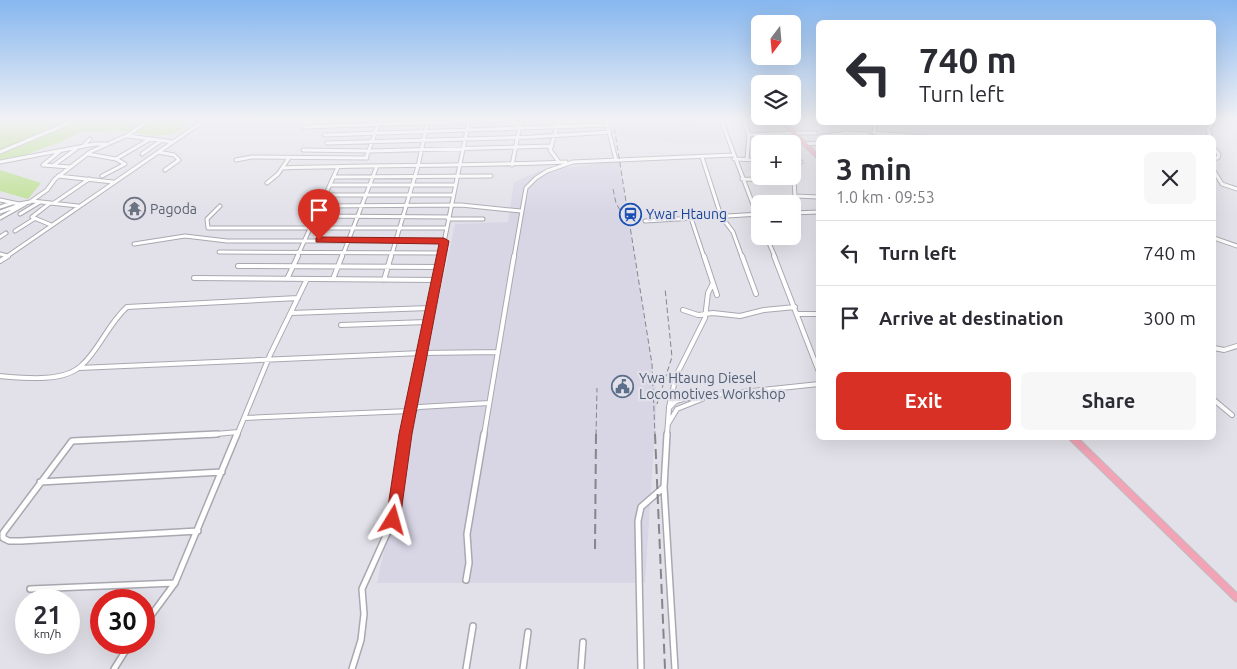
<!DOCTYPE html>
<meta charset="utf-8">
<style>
:root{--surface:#fff;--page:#f7f7f7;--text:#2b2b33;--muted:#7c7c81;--line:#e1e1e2;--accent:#d93025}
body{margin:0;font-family:Ubuntu,sans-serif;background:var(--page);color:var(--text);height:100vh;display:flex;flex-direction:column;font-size:19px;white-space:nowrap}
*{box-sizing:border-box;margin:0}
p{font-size:16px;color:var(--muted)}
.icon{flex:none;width:28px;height:28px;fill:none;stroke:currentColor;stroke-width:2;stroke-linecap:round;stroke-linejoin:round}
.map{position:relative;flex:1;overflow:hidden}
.sheet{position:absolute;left:816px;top:135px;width:400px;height:305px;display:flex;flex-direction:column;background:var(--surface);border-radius:8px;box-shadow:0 5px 20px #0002}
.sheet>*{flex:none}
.banner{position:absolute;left:816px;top:20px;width:400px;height:105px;border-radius:8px;box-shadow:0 5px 20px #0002;background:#fff;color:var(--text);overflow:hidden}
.needle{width:32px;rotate:196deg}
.tools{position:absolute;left:751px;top:15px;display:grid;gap:10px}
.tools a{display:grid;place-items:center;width:50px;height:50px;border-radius:8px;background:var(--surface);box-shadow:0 5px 20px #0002;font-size:25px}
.speed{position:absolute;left:15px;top:589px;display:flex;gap:10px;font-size:25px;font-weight:700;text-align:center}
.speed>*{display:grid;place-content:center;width:65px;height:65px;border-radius:50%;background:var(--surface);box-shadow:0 5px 20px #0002;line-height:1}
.speed small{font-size:12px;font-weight:400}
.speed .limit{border:8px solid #d22;background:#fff;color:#111}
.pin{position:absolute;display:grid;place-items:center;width:42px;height:42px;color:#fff;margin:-51px -21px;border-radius:50% 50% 50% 0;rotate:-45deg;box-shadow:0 0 5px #0007}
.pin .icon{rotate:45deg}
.me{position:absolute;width:55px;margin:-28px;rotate:8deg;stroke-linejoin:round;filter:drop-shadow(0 0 4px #0008)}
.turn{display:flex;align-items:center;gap:18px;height:105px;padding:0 20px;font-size:22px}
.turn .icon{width:65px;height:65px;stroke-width:2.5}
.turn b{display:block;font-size:35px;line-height:42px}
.round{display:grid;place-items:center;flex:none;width:52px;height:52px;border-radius:8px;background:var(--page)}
.overview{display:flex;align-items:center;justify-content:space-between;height:85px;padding:0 20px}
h1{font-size:30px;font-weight:700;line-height:38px}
.action{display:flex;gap:10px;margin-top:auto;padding:10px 20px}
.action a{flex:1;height:58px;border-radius:8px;background:var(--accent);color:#fff;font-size:20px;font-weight:700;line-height:58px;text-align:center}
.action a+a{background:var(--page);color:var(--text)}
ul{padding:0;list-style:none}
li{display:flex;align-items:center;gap:15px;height:65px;padding:0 20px;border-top:1px solid var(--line)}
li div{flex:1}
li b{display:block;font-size:19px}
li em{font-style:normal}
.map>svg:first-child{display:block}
</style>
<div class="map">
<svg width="1237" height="669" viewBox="0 0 1237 669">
<rect width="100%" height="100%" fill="#e2e1e9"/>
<path fill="#d8d6e5" d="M617,120H716L722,144H677L665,142L663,137L638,138L620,137Z
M619,161L657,397L645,583H377L455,224L508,222L514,182L539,171Z"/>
<path fill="#bce090" d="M0,120H196L173,134L157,136L112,130L105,132L84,131L58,143L0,164Z
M0,170L41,183L28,199L0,191Z"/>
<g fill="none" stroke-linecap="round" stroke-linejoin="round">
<defs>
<path id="minor-far2" d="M559,120L550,150L559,162
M606,120L616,160
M686,120V124
M721,120L760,223
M745,120V126L749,134L747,159
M303,127L504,120
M793,133H816
M874,133L935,138
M874,133L875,122
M324,135L607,125
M749,135L793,133
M128,136L173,142
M823,136L848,133L868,134
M1204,138L1210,135L1208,129L1211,126L1208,122
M327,143L532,137L610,132
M804,144L819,143
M84,145L90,139
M1214,149L1219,154L1218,158H1214
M303,150L370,151L552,146
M0,152L69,123V120
M59,152L43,165L70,167
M158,152L174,155L179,160L165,170
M88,154L116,159L125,164L102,176
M142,154L162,140
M702,157L721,216L733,232L742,257
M366,158L380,120
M116,159L150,139
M734,159L760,160
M236,160L252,157L367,158
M0,162L95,144H106
M573,162L733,155
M792,162H801
M54,165L76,149
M512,165L521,120
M282,168C377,165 471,166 566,162
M1214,171L1222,184L1237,189
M58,176L113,182
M334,177L491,176
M742,179L794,181L795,196L819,197
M267,183L278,174L289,158
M330,185H455
M325,195H453
M0,200L19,204L30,202L47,190L55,179L90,152L128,135L150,120
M32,201L78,206
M50,203L32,217L51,225
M54,203L89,179
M220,206L207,219L208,228H447
M320,206L461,205L521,211
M0,207L12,203
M0,212L17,206
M792,213L819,212
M20,214L40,202
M316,216L449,217
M0,218L25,204
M691,218L704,257
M448,219H483
M645,221L760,214
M15,231L34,219
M766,236L775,257
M0,237L6,233
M1214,238L1237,246
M134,244L185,236L227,241H444
M219,252L442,253
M0,254L7,256
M6,257L205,120
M297,257L338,167
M342,257L377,166
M391,257L418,166L427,124
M441,257L469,120
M514,257L526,188L536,178L547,171L573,162"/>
<path id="minor-far1" d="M704,256L717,295
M742,256L756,294
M774,256L819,372
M0,261L8,256
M238,266L438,267
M194,278L436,280
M287,279L298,256
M333,279L342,256
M384,280L391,256
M683,310L698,315L713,313L740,316L764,310L795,307
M291,313L429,308
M798,314H819
M341,325L427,322
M1214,348L1224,350L1237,346
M79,368L422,353L498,352
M0,376C23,378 64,383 82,365C99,350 108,324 127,307L298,298
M1214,400L1232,415
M669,407L676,376L705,318L708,293L713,283
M244,418L410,411L419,407L489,403
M668,424L677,409L702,399
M205,435L238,432
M237,435L270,355L307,279
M405,435L441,256
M484,435L514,256
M667,435L669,408L676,401L687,398L819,384"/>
<path id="minor" d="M40,482L222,472
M664,487L675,669
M198,531L21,541H9L3,538V533L72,441L217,434
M466,580L469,563L467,534L484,434
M30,589L175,583
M144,625L175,583L237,434
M114,669L131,642
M352,669L361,640L364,614L362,589L393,520L405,434
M466,669L473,626
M523,669L528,632
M581,669L583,642
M641,669L638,521L641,507L664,487L667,434"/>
<path id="highway-far1" d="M781,120L819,158"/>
<path id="highway" d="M1073,438L1237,598"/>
</defs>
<use href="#minor-far2" stroke="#a9a8b0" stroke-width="5"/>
<use href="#minor-far1" stroke="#a9a8b0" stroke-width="6"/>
<use href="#minor" stroke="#a9a8b0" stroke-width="8"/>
<use href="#highway-far1" stroke="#bebebf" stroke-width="5.5"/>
<use href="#highway" stroke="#bebebf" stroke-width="9"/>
<use href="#minor-far2" stroke="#fff" stroke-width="3"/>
<use href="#minor-far1" stroke="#fff" stroke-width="4"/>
<use href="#minor" stroke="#fff" stroke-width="5"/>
<use href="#highway-far1" stroke="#f2a3b6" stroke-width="4"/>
<use href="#highway" stroke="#f2a3b6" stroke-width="7"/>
<path stroke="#86858b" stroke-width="1" stroke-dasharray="5.5 3" stroke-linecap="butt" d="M613,120L652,364L655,435
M613,189L616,203L625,219
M657,404L672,357L665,288
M596,435L597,388"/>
<path stroke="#86858b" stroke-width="2" stroke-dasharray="10 5" stroke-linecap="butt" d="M655,434L665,669
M595,549L596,434"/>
</g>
<linearGradient id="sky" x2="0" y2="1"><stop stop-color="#86b7ef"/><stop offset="0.56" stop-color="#f2f2f5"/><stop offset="1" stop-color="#f2f2f5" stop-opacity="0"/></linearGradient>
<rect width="1237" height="214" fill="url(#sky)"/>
<path fill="#d93025" stroke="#8d1f18" d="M319,237L444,238L449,241L412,434L400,520L398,524L393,526L388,524L386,520L399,434L439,244L316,242V238Z"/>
<defs>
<symbol id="temple-ring" viewBox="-11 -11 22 22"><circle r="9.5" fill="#e2e1e9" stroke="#6b7280" stroke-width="1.5"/><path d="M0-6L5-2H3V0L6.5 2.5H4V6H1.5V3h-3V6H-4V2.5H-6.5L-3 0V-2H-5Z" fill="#6b7280"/></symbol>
<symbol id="station-ring" viewBox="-11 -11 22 22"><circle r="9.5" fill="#e2e1e9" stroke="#1a4fb4" stroke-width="1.5"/><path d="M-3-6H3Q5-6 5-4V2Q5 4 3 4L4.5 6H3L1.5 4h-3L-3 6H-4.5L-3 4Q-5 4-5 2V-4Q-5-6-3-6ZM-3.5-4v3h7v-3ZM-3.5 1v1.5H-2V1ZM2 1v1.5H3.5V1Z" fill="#1a4fb4"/></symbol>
<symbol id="civic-ring" viewBox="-11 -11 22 22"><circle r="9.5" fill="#e2e1e9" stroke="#5c6f8a" stroke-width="1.5"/><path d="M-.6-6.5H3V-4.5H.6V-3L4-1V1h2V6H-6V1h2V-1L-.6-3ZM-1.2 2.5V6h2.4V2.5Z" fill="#5c6f8a"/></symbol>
</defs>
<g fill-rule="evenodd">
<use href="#temple-ring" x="122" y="196" width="25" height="25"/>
<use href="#station-ring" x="618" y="202" width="25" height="25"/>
<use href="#civic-ring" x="610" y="374" width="25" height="25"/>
</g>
<g text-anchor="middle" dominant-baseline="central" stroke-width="4.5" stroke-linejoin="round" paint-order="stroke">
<g font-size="14" fill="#5b616d" stroke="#e2e1e9" text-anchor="start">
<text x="150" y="209">Pagoda</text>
</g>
<g font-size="14" fill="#164399" stroke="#e2e1e9" text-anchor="start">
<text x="646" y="214">Ywar Htaung</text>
</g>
<g font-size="14" fill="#4e5e75" stroke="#e2e1e9" text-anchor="start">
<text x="639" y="378">Ywa Htaung Diesel<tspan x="639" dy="16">Locomotives Workshop</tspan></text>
</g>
</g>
</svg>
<div class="tools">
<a><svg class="needle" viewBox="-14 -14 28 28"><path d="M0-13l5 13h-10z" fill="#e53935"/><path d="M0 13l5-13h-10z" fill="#7c7c81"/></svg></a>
<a><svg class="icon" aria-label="layers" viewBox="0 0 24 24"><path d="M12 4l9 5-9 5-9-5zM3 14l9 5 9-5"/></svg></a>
<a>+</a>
<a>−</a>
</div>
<div class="speed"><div>21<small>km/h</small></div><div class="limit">30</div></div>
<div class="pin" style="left:319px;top:240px;background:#d93025"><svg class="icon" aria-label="arrive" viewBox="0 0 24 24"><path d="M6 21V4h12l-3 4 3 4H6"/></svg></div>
<svg class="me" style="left:393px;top:520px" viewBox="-20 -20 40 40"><path d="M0-17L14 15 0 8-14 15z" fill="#d93025" stroke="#fff" stroke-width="4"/></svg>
<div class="banner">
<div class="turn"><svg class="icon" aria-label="left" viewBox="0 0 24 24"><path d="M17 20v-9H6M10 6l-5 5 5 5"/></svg><div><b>740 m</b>Turn left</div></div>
</div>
<section class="sheet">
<div class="overview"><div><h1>3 min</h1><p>1.0 km · 09:53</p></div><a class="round"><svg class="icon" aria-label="close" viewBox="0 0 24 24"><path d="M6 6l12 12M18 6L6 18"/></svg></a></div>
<ul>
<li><svg class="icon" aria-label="left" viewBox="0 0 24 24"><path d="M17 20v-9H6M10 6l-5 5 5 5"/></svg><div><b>Turn left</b></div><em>740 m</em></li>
<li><svg class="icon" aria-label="arrive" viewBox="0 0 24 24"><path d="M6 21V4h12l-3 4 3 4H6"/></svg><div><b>Arrive at destination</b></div><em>300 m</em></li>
</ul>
<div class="action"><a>Exit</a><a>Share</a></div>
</section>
</div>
